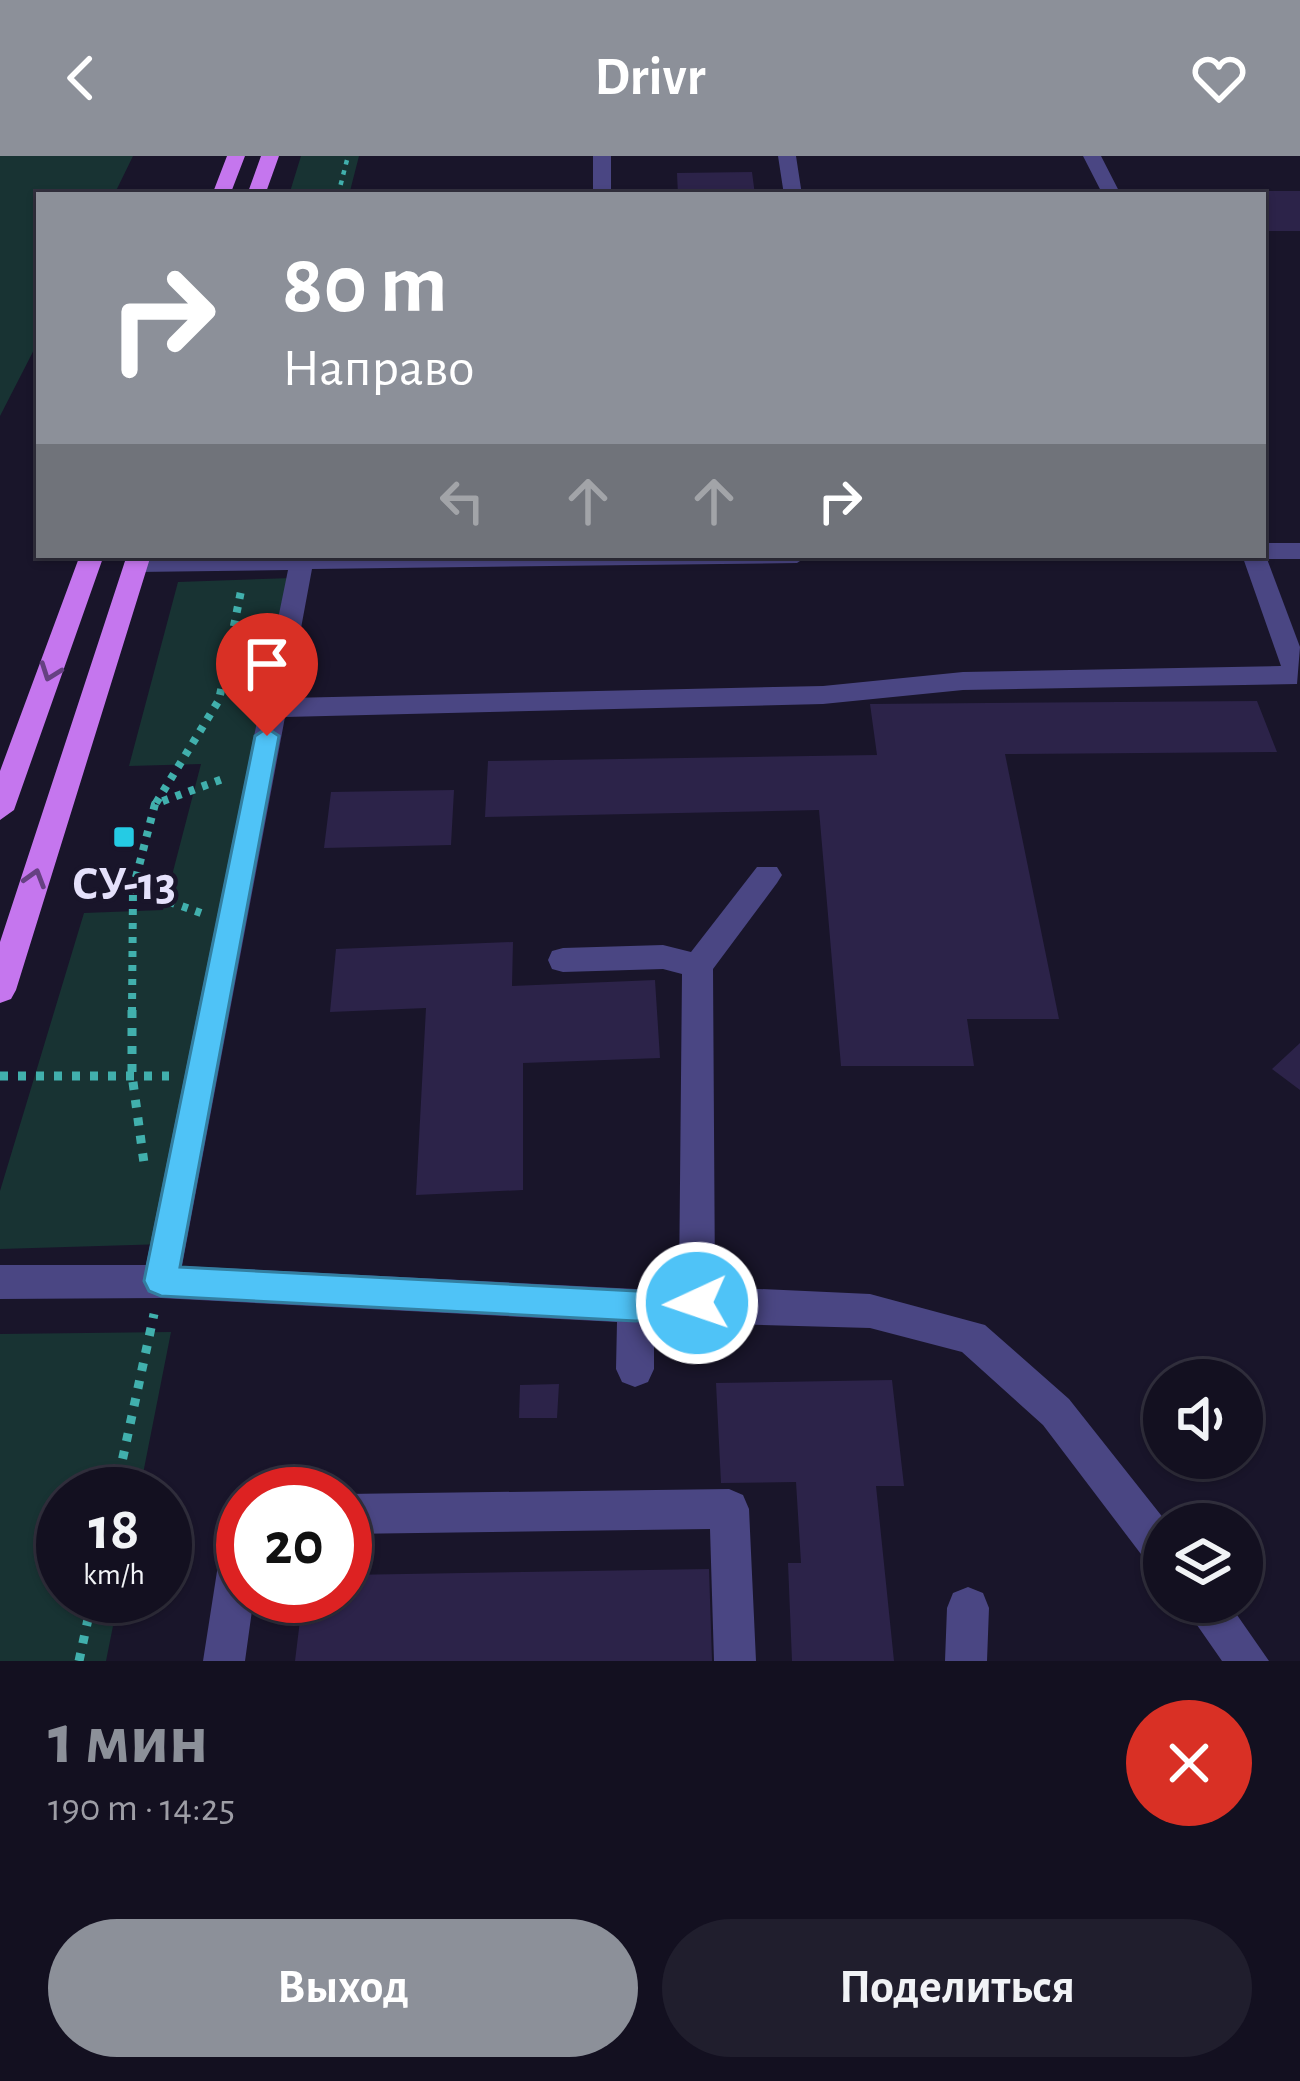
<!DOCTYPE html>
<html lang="ru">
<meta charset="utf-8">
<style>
:root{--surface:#131020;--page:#201e2d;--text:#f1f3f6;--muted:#9d9da5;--line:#32303e;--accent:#8c9099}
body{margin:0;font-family:"Alegreya Sans",sans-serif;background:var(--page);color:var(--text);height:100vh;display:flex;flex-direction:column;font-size:45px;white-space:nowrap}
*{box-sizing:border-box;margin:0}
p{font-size:39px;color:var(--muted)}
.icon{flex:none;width:66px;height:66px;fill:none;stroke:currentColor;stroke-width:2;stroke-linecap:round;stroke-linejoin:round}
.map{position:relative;height:1505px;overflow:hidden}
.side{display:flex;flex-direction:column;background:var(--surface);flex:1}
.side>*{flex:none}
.top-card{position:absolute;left:36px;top:36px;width:1230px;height:366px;border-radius:0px;box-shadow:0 3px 9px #0004,0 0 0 3px var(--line);background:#8c9099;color:#fff;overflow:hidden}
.fabs{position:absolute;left:1143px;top:1203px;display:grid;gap:24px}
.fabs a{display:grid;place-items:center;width:120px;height:120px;border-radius:50%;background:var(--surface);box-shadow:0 3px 9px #0004,0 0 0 3px var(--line);font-size:60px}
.speed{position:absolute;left:36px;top:1311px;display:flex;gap:24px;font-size:60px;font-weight:700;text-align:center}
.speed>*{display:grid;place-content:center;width:156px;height:156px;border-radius:50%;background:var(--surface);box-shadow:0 3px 9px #0004,0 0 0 3px var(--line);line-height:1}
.speed small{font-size:30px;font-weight:400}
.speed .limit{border:18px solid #d22;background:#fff;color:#111}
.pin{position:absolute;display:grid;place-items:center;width:102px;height:102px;color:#fff;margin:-123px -51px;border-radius:50% 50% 50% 0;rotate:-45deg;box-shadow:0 0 12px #0007}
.pin .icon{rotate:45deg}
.me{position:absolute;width:132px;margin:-66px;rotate:267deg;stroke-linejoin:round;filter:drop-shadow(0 0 9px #0008)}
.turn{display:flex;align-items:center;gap:42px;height:252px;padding:0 48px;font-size:54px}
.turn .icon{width:156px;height:156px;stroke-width:2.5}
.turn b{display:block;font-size:84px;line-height:102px}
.lanes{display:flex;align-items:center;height:114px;padding:0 48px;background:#0003;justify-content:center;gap:60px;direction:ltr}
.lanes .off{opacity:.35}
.round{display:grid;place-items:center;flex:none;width:126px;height:126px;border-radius:63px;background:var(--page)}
.headline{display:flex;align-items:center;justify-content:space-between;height:204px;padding:0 48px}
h1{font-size:72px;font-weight:700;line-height:90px;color:var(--accent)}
.button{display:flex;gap:24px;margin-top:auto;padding:24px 48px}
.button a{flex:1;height:138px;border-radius:72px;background:var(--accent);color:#fff;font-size:48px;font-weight:700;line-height:138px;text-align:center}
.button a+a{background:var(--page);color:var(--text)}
header{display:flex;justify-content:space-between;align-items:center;height:156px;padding:0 48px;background:var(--accent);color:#fff;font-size:54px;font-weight:700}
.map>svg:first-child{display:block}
</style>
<header><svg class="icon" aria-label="back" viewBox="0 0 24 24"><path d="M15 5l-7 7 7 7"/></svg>Drivr<svg class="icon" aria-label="heart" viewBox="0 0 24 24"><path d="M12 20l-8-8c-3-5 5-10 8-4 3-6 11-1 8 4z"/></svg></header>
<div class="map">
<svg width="1300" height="1505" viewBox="0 0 1300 1505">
<rect width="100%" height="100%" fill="#19152a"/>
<path fill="#183333" d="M0,0H133L114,39H39V184L0,260Z
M301,0H359L349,39H289Z
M293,422L166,1088L0,1093V1035L84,757L163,754L201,608L129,610L178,426Z
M171,1176L139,1338H63V1440H119L106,1505H0V1178Z"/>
<path fill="#2c2349" d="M752,16L755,39H678L677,17Z
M1263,35H1300V75H1263Z
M1257,545L1277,596L1005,598L1059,863H967L974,910H841L819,654L485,661L488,605L877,599L870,548Z
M454,634L451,689L324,692L331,636Z
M513,786L512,830L655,824L660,902L523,907V1034L416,1039L426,852L330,856L336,793Z
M1300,887V934L1272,913Z
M892,1224L904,1330H876L894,1505H792L788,1407H801L796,1326L721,1327L716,1227Z
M559,1228L557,1262H519L520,1229Z
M709,1413L712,1505H295L303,1440H345V1419Z"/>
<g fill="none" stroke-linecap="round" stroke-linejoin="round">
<path stroke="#41b0ad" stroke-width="4.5" stroke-dasharray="4.5 6" stroke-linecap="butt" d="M338,39L348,0"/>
<path stroke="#41b0ad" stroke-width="8" stroke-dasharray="6 8" stroke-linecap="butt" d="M156,647L219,544L242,430
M201,757L133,733L155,648L228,621
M132,857L133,733"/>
<path stroke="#41b0ad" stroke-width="9" stroke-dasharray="8 10" stroke-linecap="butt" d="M132,854V919L144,1007
M0,920H169
M115,1338L154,1158
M79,1505L93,1440"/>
<path fill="#4a4683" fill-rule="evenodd" d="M593,0H611V39H593Z
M778,0H796L802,39H784Z
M1083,0H1101L1121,39H1103Z
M1263,387H1300V403H1267L1300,491L1297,528L963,534L823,548L285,561L182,1110L636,1133L679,1131L682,818L663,813L563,816L552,813L548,804L552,795L563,792L663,789L691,796L757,711H777L782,719L777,727L713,813L715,1131L870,1138L985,1169L1069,1243L1168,1368L1164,1416L1150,1410L1043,1269L962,1196L870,1172L654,1166V1213L648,1226L635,1231L622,1226L616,1213L617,1166L161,1142L0,1143V1109H146L288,414L136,416L124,408L127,403L809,399L797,407L312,413L288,542L823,530L963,516L1281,510L1242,399H1263Z
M729,1333L743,1339L749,1353L756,1505H714L710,1373L345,1378V1338Z
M243,1357V1440H254L245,1505H203L223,1377L229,1363Z
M968,1431L983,1437L989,1452L987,1505H945L947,1452L953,1437Z
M1181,1446H1228L1269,1505H1222Z"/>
<path fill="#c576ee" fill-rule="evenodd" d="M227,0H245L230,39H212Z
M261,0H279L265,39H247Z
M80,399H104L14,654L0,664V615Z
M127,399H151L16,834L11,843L0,847V786Z"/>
</g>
<defs><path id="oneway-chevron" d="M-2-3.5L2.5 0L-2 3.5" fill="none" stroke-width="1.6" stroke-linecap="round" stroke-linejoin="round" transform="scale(3)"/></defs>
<g stroke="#664182">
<use href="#oneway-chevron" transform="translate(50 516) rotate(110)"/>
<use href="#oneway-chevron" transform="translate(35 722) rotate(-73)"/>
</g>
<path fill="#4fc3f7" stroke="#337fa1" stroke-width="3" d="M267,572L279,580L180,1111L636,1135L697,1131L709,1136L713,1147L709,1157L636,1165L161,1140L149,1135L144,1125L255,580Z"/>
<rect fill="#25cbe4" stroke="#19152a" stroke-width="4.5" x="112" y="669" width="24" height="24" rx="6"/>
<g text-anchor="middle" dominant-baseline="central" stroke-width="9" stroke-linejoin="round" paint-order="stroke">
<g font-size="48" font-weight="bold" fill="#e5e1fb" stroke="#19152a">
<text x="124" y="729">СУ-13</text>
</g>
</g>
</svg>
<div class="fabs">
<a><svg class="icon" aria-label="sound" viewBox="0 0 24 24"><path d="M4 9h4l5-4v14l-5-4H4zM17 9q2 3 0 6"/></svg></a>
<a><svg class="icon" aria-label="layers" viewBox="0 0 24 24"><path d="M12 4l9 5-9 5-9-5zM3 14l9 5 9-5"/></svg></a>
</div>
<div class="speed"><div>18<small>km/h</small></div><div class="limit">20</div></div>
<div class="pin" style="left:267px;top:580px;background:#d93025"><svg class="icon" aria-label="arrive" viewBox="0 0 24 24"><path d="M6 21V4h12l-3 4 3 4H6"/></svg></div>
<svg class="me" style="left:697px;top:1147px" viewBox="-20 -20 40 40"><circle r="17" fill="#4fc3f7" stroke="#fff" stroke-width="3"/><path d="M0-11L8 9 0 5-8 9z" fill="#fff"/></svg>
<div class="top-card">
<div class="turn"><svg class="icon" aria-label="right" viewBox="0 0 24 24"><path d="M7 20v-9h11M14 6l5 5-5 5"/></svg><div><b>80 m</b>Направо</div></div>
<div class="lanes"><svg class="icon off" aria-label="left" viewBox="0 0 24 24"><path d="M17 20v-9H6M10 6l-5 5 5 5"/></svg><svg class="icon off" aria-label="ahead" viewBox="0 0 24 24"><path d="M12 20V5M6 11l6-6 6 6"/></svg><svg class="icon off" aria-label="ahead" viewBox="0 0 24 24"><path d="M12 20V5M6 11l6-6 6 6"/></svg><svg class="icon" aria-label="right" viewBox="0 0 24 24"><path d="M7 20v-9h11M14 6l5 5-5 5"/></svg></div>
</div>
</div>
<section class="side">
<div class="headline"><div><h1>1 мин</h1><p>190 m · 14:25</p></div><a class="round" style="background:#d93025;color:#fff"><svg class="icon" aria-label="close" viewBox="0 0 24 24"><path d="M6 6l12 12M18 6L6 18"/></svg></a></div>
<div class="button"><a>Выход</a><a>Поделиться</a></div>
</section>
